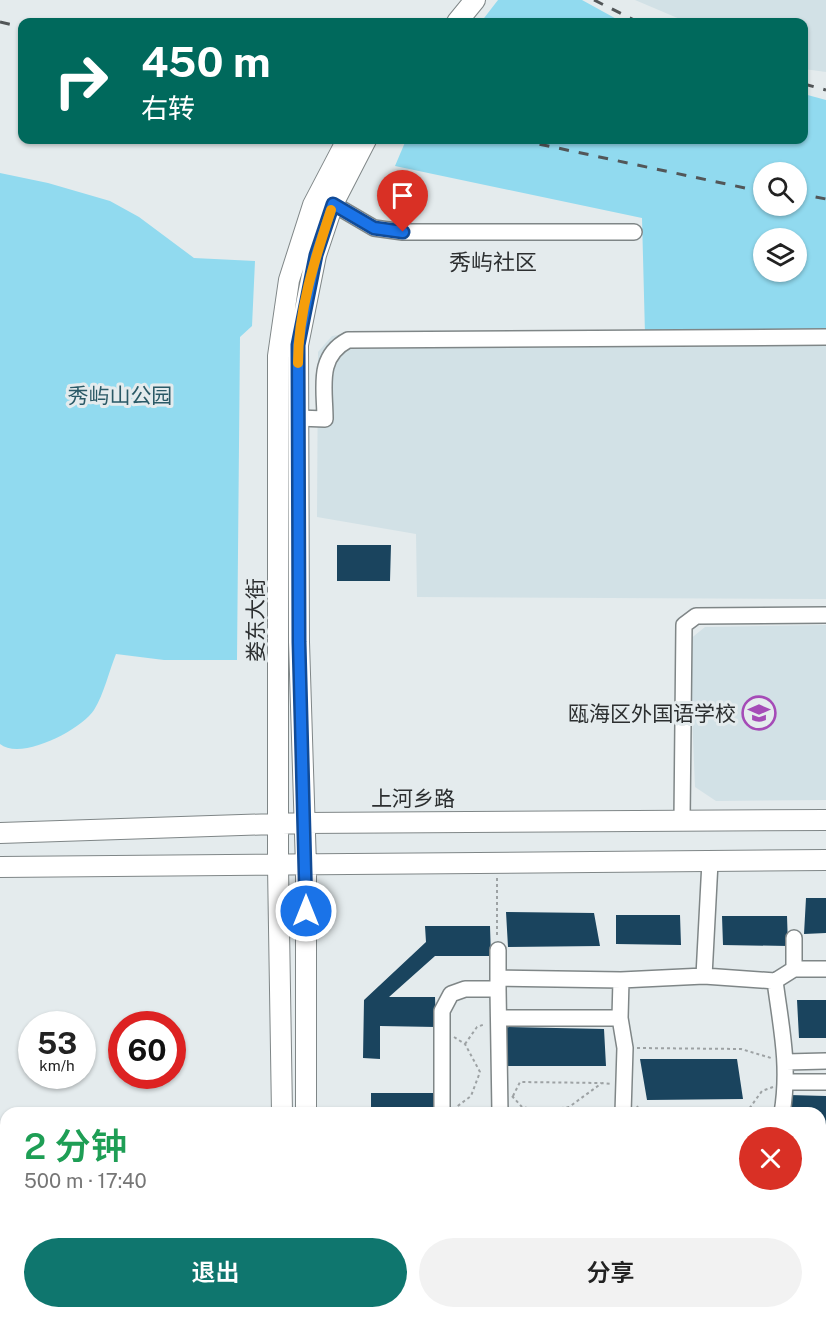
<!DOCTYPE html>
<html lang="zh">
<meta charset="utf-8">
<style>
:root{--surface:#fff;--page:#f2f2f2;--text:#222;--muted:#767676;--accent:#0f766e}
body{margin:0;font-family:"Public Sans","Noto Sans SC",sans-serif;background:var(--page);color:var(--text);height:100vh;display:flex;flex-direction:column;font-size:22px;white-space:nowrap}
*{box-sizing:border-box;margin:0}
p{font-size:20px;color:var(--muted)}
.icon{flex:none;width:33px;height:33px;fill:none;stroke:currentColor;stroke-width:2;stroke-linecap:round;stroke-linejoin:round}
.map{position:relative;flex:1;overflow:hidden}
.sheet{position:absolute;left:0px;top:1107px;width:826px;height:212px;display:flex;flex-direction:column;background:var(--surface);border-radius:18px 18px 0 0;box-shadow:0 2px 4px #0004}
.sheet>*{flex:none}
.top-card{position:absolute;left:18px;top:18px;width:790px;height:126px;border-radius:12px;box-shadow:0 2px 4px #0004;background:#00695c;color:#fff;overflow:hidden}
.fabs{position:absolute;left:753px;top:162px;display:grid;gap:12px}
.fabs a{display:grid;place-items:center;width:54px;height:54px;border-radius:50%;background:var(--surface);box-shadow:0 2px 4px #0004;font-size:30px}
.speed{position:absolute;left:18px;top:1011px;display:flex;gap:12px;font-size:30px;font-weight:700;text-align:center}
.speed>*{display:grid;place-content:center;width:78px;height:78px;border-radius:50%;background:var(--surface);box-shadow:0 2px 4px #0004;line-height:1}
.speed small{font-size:15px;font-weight:400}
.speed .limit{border:9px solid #d22;background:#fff;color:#111}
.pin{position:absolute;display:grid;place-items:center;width:51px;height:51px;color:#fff;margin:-62px -26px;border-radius:50% 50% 50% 0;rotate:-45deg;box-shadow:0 0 6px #0007}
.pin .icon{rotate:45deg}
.me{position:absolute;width:66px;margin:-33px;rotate:0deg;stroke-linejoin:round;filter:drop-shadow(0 0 4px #0008)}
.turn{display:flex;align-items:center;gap:21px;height:126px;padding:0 24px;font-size:27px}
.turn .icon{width:78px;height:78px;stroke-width:2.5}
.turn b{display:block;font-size:42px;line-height:51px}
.round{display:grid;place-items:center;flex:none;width:63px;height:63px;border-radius:32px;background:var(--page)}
.overview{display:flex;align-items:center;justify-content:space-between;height:102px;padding:0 24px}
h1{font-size:36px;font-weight:600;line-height:45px;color:#1e9e55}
.primary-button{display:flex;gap:12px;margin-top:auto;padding:12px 24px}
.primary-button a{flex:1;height:69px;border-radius:36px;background:var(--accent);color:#fff;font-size:24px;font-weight:600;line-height:69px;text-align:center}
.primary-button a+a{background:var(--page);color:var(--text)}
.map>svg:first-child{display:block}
</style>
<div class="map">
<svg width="826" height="1318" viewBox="0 0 826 1318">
<rect width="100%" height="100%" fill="#e4ebed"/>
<path fill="#d2e1e6" d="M635,0H826V72L804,69V22H687Z
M357,332L826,333V599L417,597L416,534L317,517L318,352L332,336Z
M826,625V800L716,801L695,787L689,640L705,627Z"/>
<path fill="#91daef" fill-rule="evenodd" d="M498,0H582L622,22H481Z
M804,94L826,100V333L645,334L642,218L395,166L406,140H804ZM764,172H796V206H764ZM764,238H796V272H764Z
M0,173L48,183L110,201L139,217L194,258L255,261L252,326L240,337L237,660H164L116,654C109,671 104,694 94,710C81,730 21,761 0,744Z"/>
<path fill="#1a445e" d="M337,545H391L390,581H337Z
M806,898H826V933L804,934Z
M506,912L594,913L600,946L508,947Z
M616,915H680L681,945L616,944Z
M722,916H787L788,946L723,945Z
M425,926H490L491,956H435L389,997H435L436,1027L380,1026V1059L363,1058L364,1000L426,942Z
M797,1000H826V1038H799Z
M503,1027L604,1029L606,1066H505Z
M640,1059H737L743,1099L647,1100Z
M371,1093H436L437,1113H364L365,1111H371Z
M789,1095L826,1096V1133H820V1113H790Z
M820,1196H826V1237H820Z
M820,1296L826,1298V1318H713L716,1312H820Z
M662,1312H689V1318H658Z"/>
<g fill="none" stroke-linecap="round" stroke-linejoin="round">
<defs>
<path id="minor" d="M333,204L374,228L403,232H634
M298,418L325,419C325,388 316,357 348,340L826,337
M682,820L684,625L696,616L826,615
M794,938V969
M704,976L710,862
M498,978L621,980L704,976L775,981L794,969H826
M621,980L620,1018L625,1048L623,1113
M775,981C781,1027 790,1066 782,1113
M498,989L500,1113
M499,1018H620
M786,1062L826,1061
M787,1082H826
M442,1113V1011L451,994L465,989H498V950
M820,1183L826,1184
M820,1264L826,1265
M702,1312V1318
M601,1318L614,1312"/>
<path id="major" d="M457,22L475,0
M0,833L304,823L826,820
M0,867L826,860
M282,1113L278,866V356L289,280L313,205L347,140
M306,1113V866L299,642L298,345L316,255L333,204L366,140
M285,1312V1318
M309,1312V1318"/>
</defs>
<use href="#minor" stroke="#7f8687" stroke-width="18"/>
<use href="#major" stroke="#7f8687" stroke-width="22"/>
<path stroke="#9da2a4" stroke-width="2" stroke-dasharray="3 3" stroke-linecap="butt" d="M497,878V938
M454,1037L465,1044L480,1072L471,1096L455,1108
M465,1044L477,1027L485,1024
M637,1048L741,1049L771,1058
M512,1096L522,1107L543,1111L569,1107L602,1083L612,1084
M513,1096L520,1082L601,1083
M637,1106L641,1113
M746,1113L762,1091L773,1087"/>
<use href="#minor" stroke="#fff" stroke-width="15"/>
<use href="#major" stroke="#fff" stroke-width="20"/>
<path stroke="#525658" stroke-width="3" stroke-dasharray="10 10" stroke-linecap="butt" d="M594,0L638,22
M0,22L22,27
M804,84L826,90
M520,140L764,192
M796,193L826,199"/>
</g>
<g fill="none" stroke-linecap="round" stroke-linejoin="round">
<defs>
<path id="route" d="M306,911L299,642L298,345L316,255L333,204L374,228L403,232"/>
</defs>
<use href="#route" stroke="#114b97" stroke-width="15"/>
<use href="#route" stroke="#1a73e8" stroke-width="10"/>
<path stroke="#f59e0b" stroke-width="10" d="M298,363C298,312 315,258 331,210"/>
</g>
<defs>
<symbol id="school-ring" viewBox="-11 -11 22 22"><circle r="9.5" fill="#e4ebed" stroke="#a54bb7" stroke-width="1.5"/><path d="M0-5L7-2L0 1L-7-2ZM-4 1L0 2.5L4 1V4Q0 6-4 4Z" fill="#a54bb7"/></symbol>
</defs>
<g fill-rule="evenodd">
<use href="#school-ring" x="740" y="694" width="38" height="38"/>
</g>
<g text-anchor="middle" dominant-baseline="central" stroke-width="6" stroke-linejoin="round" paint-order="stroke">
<g font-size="21" fill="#2a5966" stroke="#e4ebed">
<text x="120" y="395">秀屿山公园</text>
</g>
<g font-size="21" fill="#2c2f30" stroke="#e4ebed">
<text transform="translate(255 620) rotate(-90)">娄东大街</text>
<text x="413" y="798">上河乡路</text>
</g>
<g font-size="21" fill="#2c2f30" stroke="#e4ebed" text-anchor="end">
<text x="736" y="713">瓯海区外国语学校</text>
</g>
<g font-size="22" fill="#2c2f30" stroke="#e4ebed">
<text x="493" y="262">秀屿社区</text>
</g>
</g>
</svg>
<div class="fabs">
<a><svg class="icon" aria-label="search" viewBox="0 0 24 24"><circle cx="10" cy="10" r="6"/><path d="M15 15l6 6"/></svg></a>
<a><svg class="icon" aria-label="layers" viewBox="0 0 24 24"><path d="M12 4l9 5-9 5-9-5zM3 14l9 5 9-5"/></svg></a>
</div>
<div class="speed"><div>53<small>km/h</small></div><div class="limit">60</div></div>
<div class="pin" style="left:403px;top:232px;background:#d93025"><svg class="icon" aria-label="arrive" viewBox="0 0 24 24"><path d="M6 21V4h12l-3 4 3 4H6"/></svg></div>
<svg class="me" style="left:306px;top:911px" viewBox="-20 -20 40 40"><circle r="17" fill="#1a73e8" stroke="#fff" stroke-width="3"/><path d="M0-11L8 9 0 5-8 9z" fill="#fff"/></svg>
<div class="top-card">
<div class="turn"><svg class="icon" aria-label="right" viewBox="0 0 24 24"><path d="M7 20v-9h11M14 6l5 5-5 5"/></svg><div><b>450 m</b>右转</div></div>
</div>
<section class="sheet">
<div class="overview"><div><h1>2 分钟</h1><p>500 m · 17:40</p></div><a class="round" style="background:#d93025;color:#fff"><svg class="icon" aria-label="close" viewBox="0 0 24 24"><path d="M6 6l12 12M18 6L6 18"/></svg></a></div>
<div class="primary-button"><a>退出</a><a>分享</a></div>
</section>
</div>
